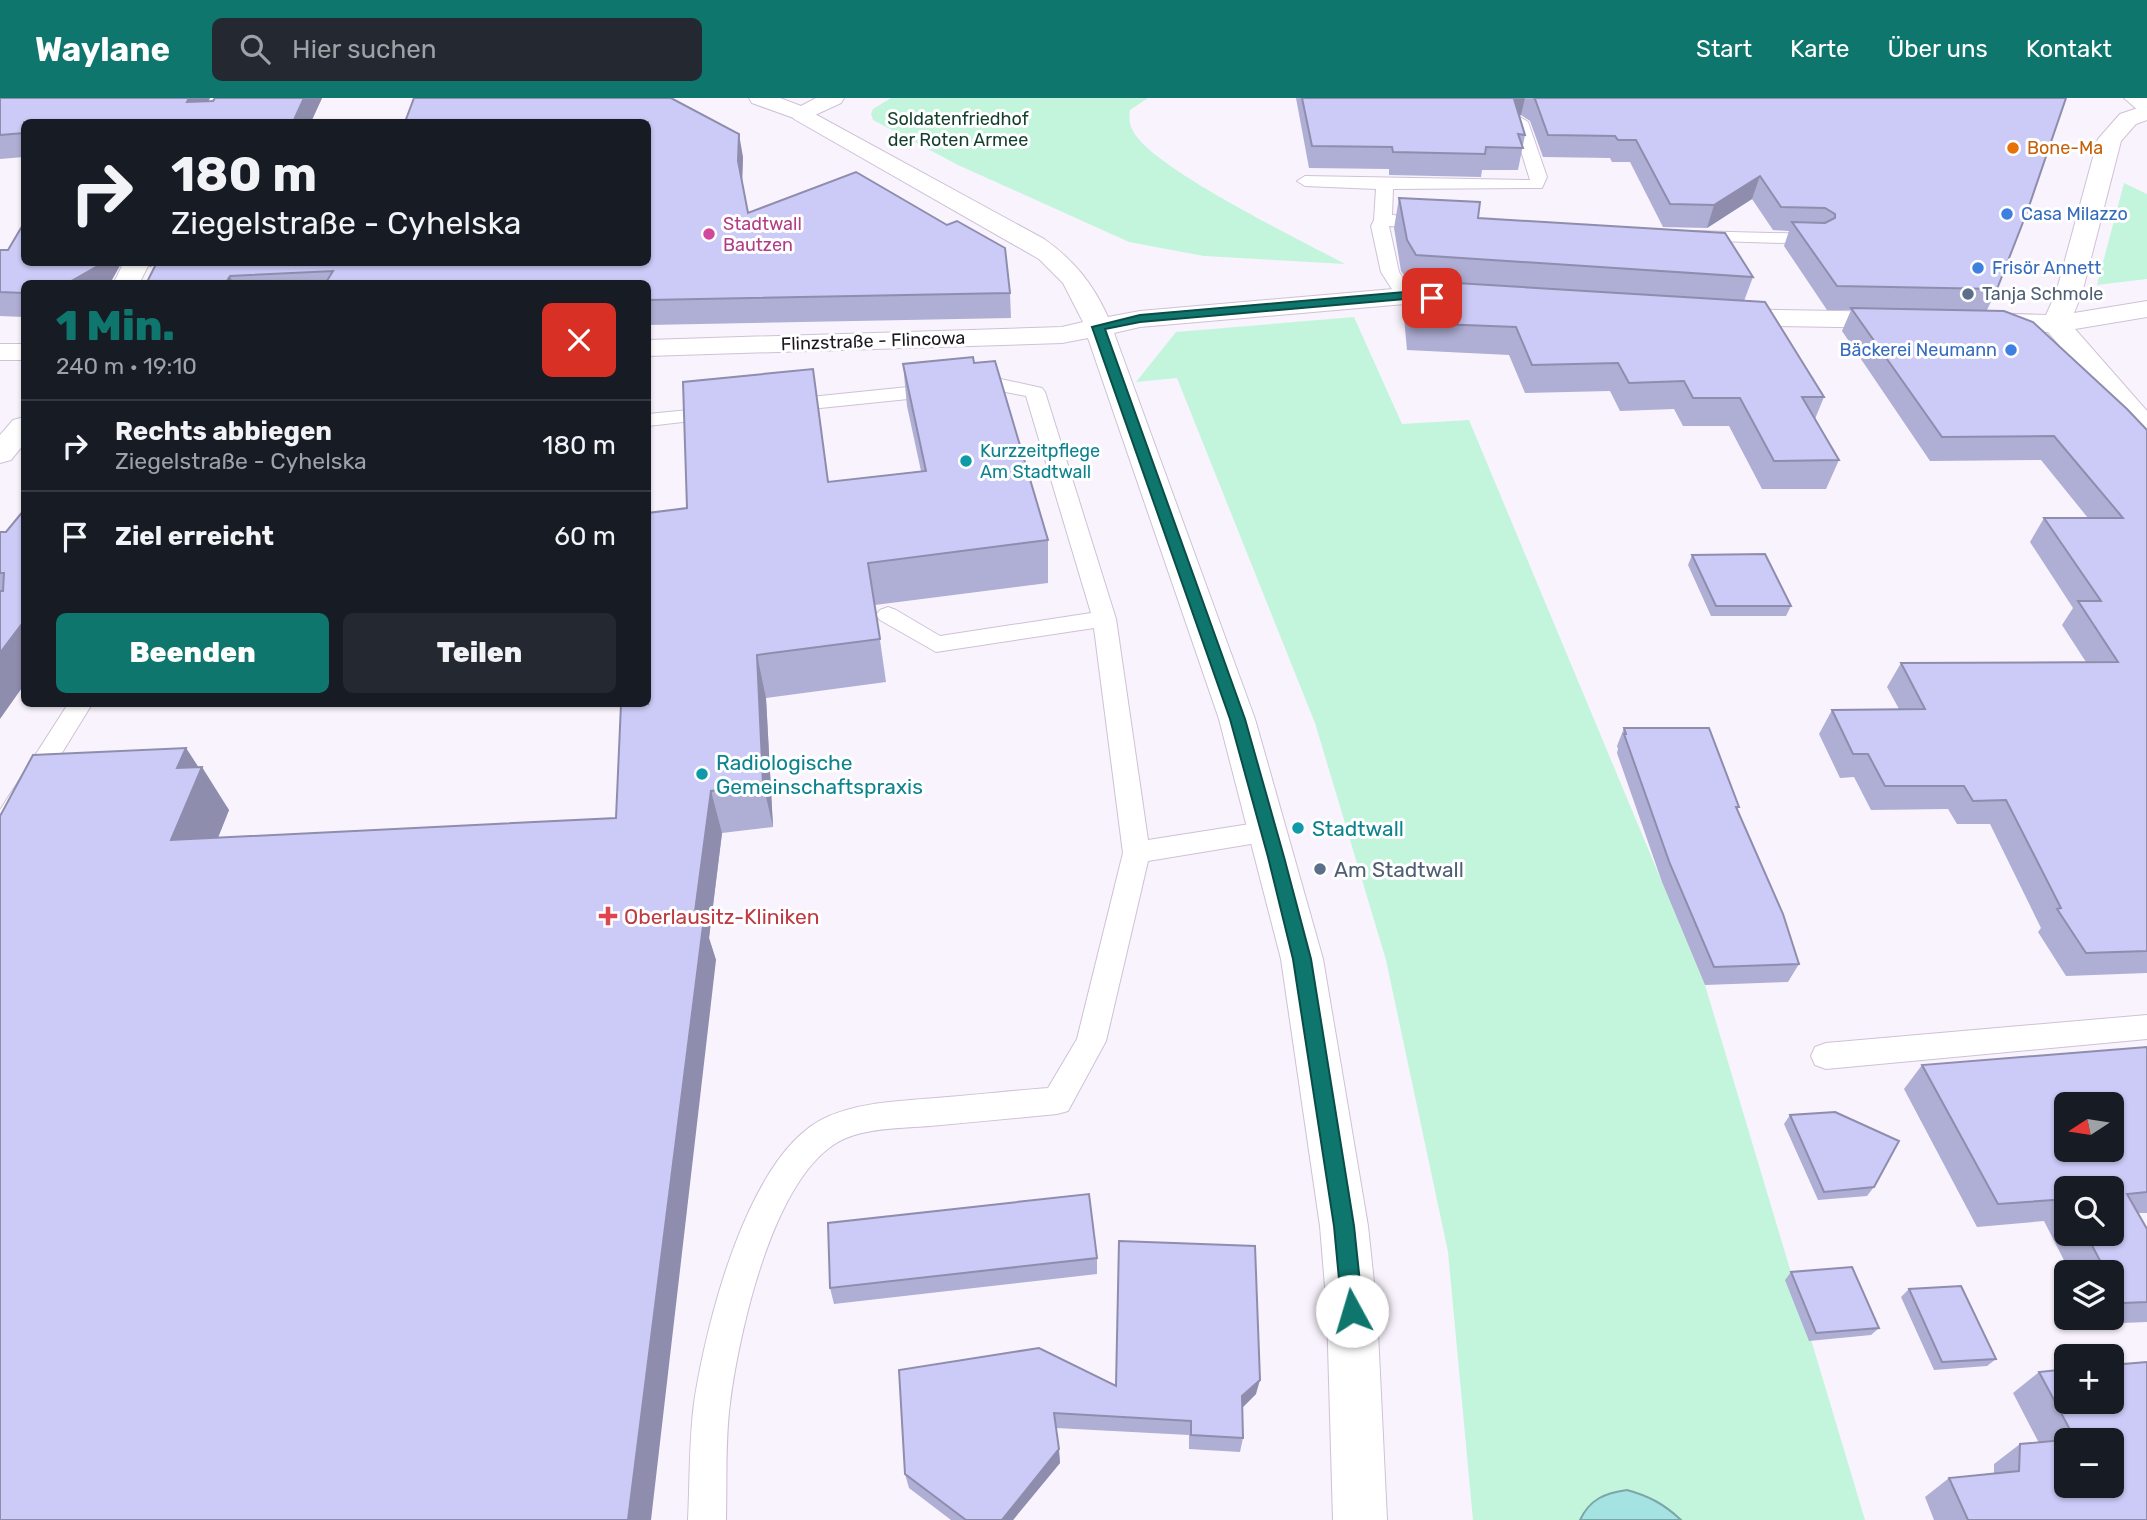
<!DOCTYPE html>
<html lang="de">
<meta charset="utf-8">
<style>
:root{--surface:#171b24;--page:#242831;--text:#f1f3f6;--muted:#9ea1a6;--line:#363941;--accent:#0f766e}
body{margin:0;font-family:Rubik,sans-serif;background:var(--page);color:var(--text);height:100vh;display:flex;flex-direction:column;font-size:26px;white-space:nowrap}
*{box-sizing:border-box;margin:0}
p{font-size:23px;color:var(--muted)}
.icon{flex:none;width:38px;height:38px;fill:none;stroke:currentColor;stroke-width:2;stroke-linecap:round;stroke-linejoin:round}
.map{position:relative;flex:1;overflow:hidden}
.drawer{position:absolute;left:21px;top:182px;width:630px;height:427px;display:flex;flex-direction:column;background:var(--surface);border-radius:10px;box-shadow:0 2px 5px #0004}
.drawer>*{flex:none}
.guide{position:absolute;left:21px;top:21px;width:630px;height:147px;border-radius:10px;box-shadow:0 2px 5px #0004;background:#171b24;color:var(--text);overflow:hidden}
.needle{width:46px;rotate:258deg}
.fabs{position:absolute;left:2054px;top:994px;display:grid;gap:14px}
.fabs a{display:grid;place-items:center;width:70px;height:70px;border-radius:10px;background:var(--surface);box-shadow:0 2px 5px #0004;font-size:35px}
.pin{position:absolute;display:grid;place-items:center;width:60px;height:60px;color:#fff;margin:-30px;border-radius:14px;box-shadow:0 4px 10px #0006}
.me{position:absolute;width:77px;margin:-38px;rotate:354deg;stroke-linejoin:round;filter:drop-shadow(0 0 5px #0008)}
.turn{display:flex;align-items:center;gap:24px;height:147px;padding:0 35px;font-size:32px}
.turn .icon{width:91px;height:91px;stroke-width:2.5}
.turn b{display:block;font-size:49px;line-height:60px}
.round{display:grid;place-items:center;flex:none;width:74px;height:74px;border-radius:10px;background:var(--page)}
.summary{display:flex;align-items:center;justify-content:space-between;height:119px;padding:0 35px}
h1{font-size:42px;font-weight:800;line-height:52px;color:var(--accent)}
.action{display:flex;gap:14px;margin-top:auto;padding:14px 35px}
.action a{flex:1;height:80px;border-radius:10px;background:var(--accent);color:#fff;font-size:28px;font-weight:800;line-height:80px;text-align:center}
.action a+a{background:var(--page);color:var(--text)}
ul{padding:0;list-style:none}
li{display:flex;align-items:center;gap:21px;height:91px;padding:0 35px;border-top:2px solid var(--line)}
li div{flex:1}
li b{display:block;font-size:26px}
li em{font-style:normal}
header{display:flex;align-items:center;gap:42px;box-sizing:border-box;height:98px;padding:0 35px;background:var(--accent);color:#fff}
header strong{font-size:33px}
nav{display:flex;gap:38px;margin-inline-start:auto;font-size:24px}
.search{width:490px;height:63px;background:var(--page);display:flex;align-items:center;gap:18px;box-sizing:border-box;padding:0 24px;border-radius:10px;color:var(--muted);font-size:26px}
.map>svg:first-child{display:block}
</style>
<header>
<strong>Waylane</strong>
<div class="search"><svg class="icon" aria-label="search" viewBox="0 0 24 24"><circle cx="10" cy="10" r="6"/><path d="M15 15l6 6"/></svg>Hier suchen</div>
<nav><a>Start</a><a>Karte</a><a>Über uns</a><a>Kontakt</a></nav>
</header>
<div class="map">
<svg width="2147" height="1422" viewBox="0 0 2147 1422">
<rect width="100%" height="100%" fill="#f9f3fd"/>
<path fill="#c3f5dd" d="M891,0H1148L1130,12C1129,20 1129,26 1133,33C1153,71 1301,142 1345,166L1204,158L1129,144L958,67L873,22L871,16L873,11Z
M2124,85L2147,96V181L2097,187Z
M1354,219L1402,326L1469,322L1705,887L1865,1422H1473L1448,1154L1386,862L1315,625L1177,280L1136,284L1176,234Z"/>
<path fill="#a5e3e3" stroke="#7ca6a8" stroke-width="2" d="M1627,1392C1649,1398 1664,1406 1681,1422H1580C1590,1401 1605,1395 1627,1392Z"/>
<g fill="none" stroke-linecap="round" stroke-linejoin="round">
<defs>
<path id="service" d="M1520,19L1528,24L1547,79L1542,90L1393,91L1392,117L1429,120L1438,125L1429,130L1389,128L1399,174L1414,198L1411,202H1399L1381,174L1371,128L1374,122L1376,91L1305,88L1297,83L1305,78L1530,82L1512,24Z
M1691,133L1816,136L1825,141L1816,146L1685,142L1682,138Z
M996,280L1042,290L1045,294L1116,521L1148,742L1269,723L1278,726L1282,733L1278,740L1269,743L1148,763L1106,943L1068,1013L1057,1016C1015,1020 972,1024 930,1028C903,1030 870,1030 846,1040C774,1070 739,1235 730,1305C725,1344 727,1383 726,1422H688C690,1383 689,1344 694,1305C706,1226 748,1054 827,1019C860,1004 900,1003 936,1000C974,997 1011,993 1048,990L1077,941L1123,755L1094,530L936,554L880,522L876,517L880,512L888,509L896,512L940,538L1091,515L1026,298L996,292L781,314L774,312L771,308L774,304L781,302Z
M719,309L726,311L729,315L726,319L648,328V316Z
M68,606H92L9,741L0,744V712Z
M2147,917V941L1826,971L1815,967L1811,958L1815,949L1826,945Z"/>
<path id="minor" d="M2147,7V22L2136,26L2121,43L2082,195L2074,215L2147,203V219L2075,231L2147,313V340L2136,337L2048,234L1982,231L1972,229L1968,223L1972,217L1982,215L2046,217L2056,195L2098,41L2120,16Z
M802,9L1044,141C1074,162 1093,186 1108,219L1140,213L1405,190L1466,195L1470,201L1466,207L1457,209L1405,206L1140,229L1114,235L1255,621L1323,861L1368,1128L1377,1213L1387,1422H1333L1327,1213L1320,1128L1281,861L1219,621L1088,240L1062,245L648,258V242L1062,229L1083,224L1063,185L1039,161L794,21L791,16L794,11Z
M124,164H150L139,186H113Z
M1723,211L1898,214L1908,216L1912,222L1908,228L1898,230L1723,227L1713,225L1709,219L1713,213Z
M0,246H24V262H0Z
M24,319V346L11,362L0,365V337L13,322Z"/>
<path id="tertiary" d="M749,0H780L801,8L816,0H844L841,5L802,23L752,5Z"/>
<path id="secondary" d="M2124,0H2147V15L2139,13Z"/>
</defs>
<use href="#service" stroke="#cfc1d7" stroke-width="2"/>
<use href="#minor" stroke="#cfc1d7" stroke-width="2"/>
<use href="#tertiary" stroke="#cfc1d7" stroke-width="2"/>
<use href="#secondary" stroke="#cfc1d7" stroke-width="2"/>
<use href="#service" fill="#fff" fill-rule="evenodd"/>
<use href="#minor" fill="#fff" fill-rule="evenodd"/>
<use href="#tertiary" fill="#fff" fill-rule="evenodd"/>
<use href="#secondary" fill="#fff" fill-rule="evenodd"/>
</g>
<path fill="#afaed4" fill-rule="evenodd" d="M0,0H210L208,3H213L215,0H322L311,24H24V59L0,61Z
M1296,0H2066L1997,191L1987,212L2147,332V875L2066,878L2038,834L2041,830L1990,726H1957L1948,711L1871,712L1854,679L1840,680L1819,636L1832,612L1899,611L1887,589L1901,565L2086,564L2062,527L2073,510L2030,444L2044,420H2088L2041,362L1930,363L1842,233L1851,212H1827L1784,148L1789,133L1773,132L1752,101L1707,130L1663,129L1630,64H1612L1610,60L1543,59L1530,23L1521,17L1519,18L1525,37L1518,72H1482L1481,79L1389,77V71L1309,70Z
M743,59L742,83L748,115L1010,195L1011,220L648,227V186H146L156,166L150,169L148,164Z
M1399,100L1478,120L1753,179L1744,203L1824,299L1815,321L1839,362L1826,391H1762L1729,328H1683L1674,311L1620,313L1610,293L1525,295L1509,257L1407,252L1403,209L1407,182L1401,173L1394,130Z
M0,152H8L112,182L114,186H24V219L0,218Z
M974,265L1048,442V485L875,507L886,584L766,600L773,729L722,735L709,840L716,862L0,1422L186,650L198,669L229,712L218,740L616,720L687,410L828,384L921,373L907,308L903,266Z
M0,434H6L0,621Z
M1692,457L1791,508L1786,518H1711L1688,467Z
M1624,630L1739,709L1737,712L1799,866L1788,884L1705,887L1662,784L1617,655L1618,651L1617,648Z
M2147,949V1115H2138L2147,1131V1224L2097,1226L2094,1220H2112V1174H2070L2044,1123L1977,1129L1904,991L1922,967ZM2067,1090L2112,1136H2067Z
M1790,1017L1874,1089L1867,1098L1818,1102L1784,1026Z
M1097,1160V1176L834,1206L830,1190Z
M1791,1174L1879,1230L1871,1237L1809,1243L1785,1182Z
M1909,1191L1996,1261L1987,1268L1934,1272L1901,1199Z
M2039,1274L2147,1422H1934L1925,1399L1949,1380L1994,1375V1366L2020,1346L2039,1345L2013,1295Z
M1116,1287L1256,1296L1242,1310L1243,1340L1240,1354L1189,1351V1337L1056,1330L1060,1365L1013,1422H951L909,1390L905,1376Z"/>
<path fill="#8f8dad" d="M189,0H210L197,24L187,4Z
M304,0H322L311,24H293Z
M1516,0H1525L1521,17L1510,23L1514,1Z
M739,36L743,59L742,86L738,63Z
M1760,78L1752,101L1707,130L1714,107Z
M99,164H122L112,182L114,186H66Z
M148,164H158L150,169Z
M230,178L233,186H225Z
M24,523V587L0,621V555Z
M757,557L766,600L773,729L763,686Z
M186,650L201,673L202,669L229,712L200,784L171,742L177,670Z
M711,693L722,735L709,840L716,862L651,1422H628L694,821Z
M1260,1282L1256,1296L1239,1313L1242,1298Z
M1059,1351L1060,1365L1013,1422H1002Z"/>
<path fill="#cccaf7" stroke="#8f8dad" stroke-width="2" fill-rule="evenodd" d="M0,0H189L187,4L213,3L215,0H304L293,24H24V35L0,37Z
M414,0H671L739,36L738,63L748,115L856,74L947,127L957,123L1005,150L1010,195L648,202V186H325L333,173L230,178L225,186H146L157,164H648V24H405Z
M1302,0H1516L1514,1L1525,37L1518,36L1523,50L1486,49L1485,56L1393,54L1392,49L1312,48Z
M1534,0H2066L2027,114L1997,191L1837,188L1792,124L1825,125L1835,120V116L1825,110L1781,109L1760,78L1714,107L1670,106L1636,42H1618L1615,38L1548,37L1535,1Z
M1399,100L1480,104L1478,120L1725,135L1753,179L1416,157L1407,142Z
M24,125V164L103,165L66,186H24V195L0,194V152H8Z
M1407,182L1765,204L1824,299H1802L1839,362L1774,363L1740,300H1693L1684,283L1629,285L1618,265L1532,267L1516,229L1412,225Z
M1851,210L2004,213L2033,224L2127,311L2147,332V853L2086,855L2057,811L2061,810L2006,702L1973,703L1964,688H1885L1868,656H1853L1832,612L1925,611L1901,565L2118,564L2078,503H2101L2044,420H2123L2054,338L1942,339Z
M973,259L974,265L995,263L1048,442L868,465L880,541L757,557L763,686L711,693L694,821L704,820L628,1422H0V718L33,657L186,650L177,670L202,669L171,742L616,720L621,606H648V415L687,410L683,284L813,271L828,384L926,373L903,266Z
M24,412V523L0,555V493H3L4,475H0V434H6Z
M1765,456L1791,508H1716L1692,457Z
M1624,630H1709L1739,709H1736L1783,816L1799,866L1714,869L1670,766L1624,636H1626Z
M2147,949V1094L2127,1096L2147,1131V1204L2123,1205L2112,1185V1174H2106L2086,1136H2112V1090H2067V1101L1998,1106L1922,967ZM2067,1006H2112V1052H2067Z
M1835,1014L1899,1043L1874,1089L1824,1094L1790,1017Z
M1089,1096L1097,1160L830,1190L828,1125Z
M1119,1143L1255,1148L1260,1282L1242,1298L1243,1340L1191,1337V1323L1054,1315L1059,1351L1002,1422H966L905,1376L899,1272L1039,1250L1116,1288Z
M1852,1169L1879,1230L1816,1235L1791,1174Z
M1961,1188L1996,1261L1942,1264L1909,1191Z
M2147,1264V1422H1968L1949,1380L2019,1373L2020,1346L2075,1341L2039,1274L2067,1271V1304H2112V1267ZM2067,1342H2112V1388H2067Z"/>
<path fill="#0f766e" stroke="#0a4d48" stroke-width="2" d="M1405,194L1432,196L1437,200L1432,203L1405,201L1140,224L1105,231L1245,621L1284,759L1311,861L1354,1128L1363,1213L1360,1220L1352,1223L1345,1220L1342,1213L1334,1128L1293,861L1268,759L1230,621L1092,229L1140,217Z"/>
<circle fill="#e8710a" stroke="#fff" stroke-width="2.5" cx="2013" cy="50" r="7"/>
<g fill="#3f7fe0" stroke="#fff" stroke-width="2.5">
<circle cx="2007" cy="116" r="7"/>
<circle cx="1978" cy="170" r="7"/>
<circle cx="2011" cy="252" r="7"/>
</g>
<circle fill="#d1479c" stroke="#fff" stroke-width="2.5" cx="709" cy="136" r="7"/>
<g fill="#5c6f8a" stroke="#fff" stroke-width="2.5">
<circle cx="1968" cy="196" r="7"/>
<circle cx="1320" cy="771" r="7"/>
</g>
<g fill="#0f9aa8" stroke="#fff" stroke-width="2.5">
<circle cx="966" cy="363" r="7"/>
<circle cx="702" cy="676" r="7"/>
<circle cx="1298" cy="730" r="7"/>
</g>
<path fill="#e0444e" stroke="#fff" stroke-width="2.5" d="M604.5 807.5h7v7h7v7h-7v7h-7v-7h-7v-7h7z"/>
<g text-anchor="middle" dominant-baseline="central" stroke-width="6" stroke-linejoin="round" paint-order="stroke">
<g font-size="18" fill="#143f2e" stroke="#fff">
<text x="958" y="21">Soldatenfriedhof<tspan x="958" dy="21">der Roten Armee</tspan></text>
</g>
<g font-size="18" fill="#c56008" stroke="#fff" text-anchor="start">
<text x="2027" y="50">Bone-Ma</text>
</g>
<g font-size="18" fill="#366cbe" stroke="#fff" text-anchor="start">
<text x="2021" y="116">Casa Milazzo</text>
<text x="1992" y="170">Frisör Annett</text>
<text x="1997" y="252" text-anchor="end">Bäckerei Neumann</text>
</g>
<g font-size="18" fill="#b23c85" stroke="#fff" text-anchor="start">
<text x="723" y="126">Stadtwall<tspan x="723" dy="21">Bautzen</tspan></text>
</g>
<g font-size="18" fill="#4e5e75" stroke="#fff" text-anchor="start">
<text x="1982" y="196">Tanja Schmole</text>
</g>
<g font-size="18" fill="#1c171f" stroke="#fff">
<text transform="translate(873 243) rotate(-2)">Flinzstraße - Flincowa</text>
</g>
<g font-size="18" fill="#0d838f" stroke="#fff" text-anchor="start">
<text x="980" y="353">Kurzzeitpflege<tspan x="980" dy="21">Am Stadtwall</tspan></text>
</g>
<g font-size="21" fill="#0d838f" stroke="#fff" text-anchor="start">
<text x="716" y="664">Radiologische<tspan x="716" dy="24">Gemeinschaftspraxis</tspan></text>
<text x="1312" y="730">Stadtwall</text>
</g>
<g font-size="21" fill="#4e5e75" stroke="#fff" text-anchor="start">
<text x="1334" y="771">Am Stadtwall</text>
</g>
<g font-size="21" fill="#be3a42" stroke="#fff" text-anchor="start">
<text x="624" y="818">Oberlausitz-Kliniken</text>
</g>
</g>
</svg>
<div class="fabs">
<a><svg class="needle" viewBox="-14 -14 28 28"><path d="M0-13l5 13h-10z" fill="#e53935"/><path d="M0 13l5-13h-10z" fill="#9ea1a6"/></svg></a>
<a><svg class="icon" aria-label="search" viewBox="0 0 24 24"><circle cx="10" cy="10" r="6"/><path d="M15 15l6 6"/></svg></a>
<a><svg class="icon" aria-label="layers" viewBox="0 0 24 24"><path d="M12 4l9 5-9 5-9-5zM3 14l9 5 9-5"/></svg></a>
<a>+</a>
<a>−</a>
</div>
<div class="pin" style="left:1432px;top:200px;background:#d93025"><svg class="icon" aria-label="arrive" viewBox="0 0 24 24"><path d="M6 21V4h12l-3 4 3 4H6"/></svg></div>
<svg class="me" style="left:1352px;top:1213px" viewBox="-20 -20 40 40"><circle r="19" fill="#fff"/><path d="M0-13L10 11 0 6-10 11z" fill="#0f766e"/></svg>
<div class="guide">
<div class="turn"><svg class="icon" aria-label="right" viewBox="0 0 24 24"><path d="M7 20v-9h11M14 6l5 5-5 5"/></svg><div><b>180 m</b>Ziegelstraße - Cyhelska</div></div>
</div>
<section class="drawer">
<div class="summary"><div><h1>1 Min.</h1><p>240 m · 19:10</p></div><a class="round" style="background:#d93025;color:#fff"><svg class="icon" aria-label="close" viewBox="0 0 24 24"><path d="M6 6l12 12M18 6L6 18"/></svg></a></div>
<ul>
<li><svg class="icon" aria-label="right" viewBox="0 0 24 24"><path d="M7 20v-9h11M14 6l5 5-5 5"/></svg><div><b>Rechts abbiegen</b><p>Ziegelstraße - Cyhelska</p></div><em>180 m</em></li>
<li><svg class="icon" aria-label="arrive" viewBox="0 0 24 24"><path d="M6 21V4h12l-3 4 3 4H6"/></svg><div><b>Ziel erreicht</b></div><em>60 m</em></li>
</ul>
<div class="action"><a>Beenden</a><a>Teilen</a></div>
</section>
</div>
